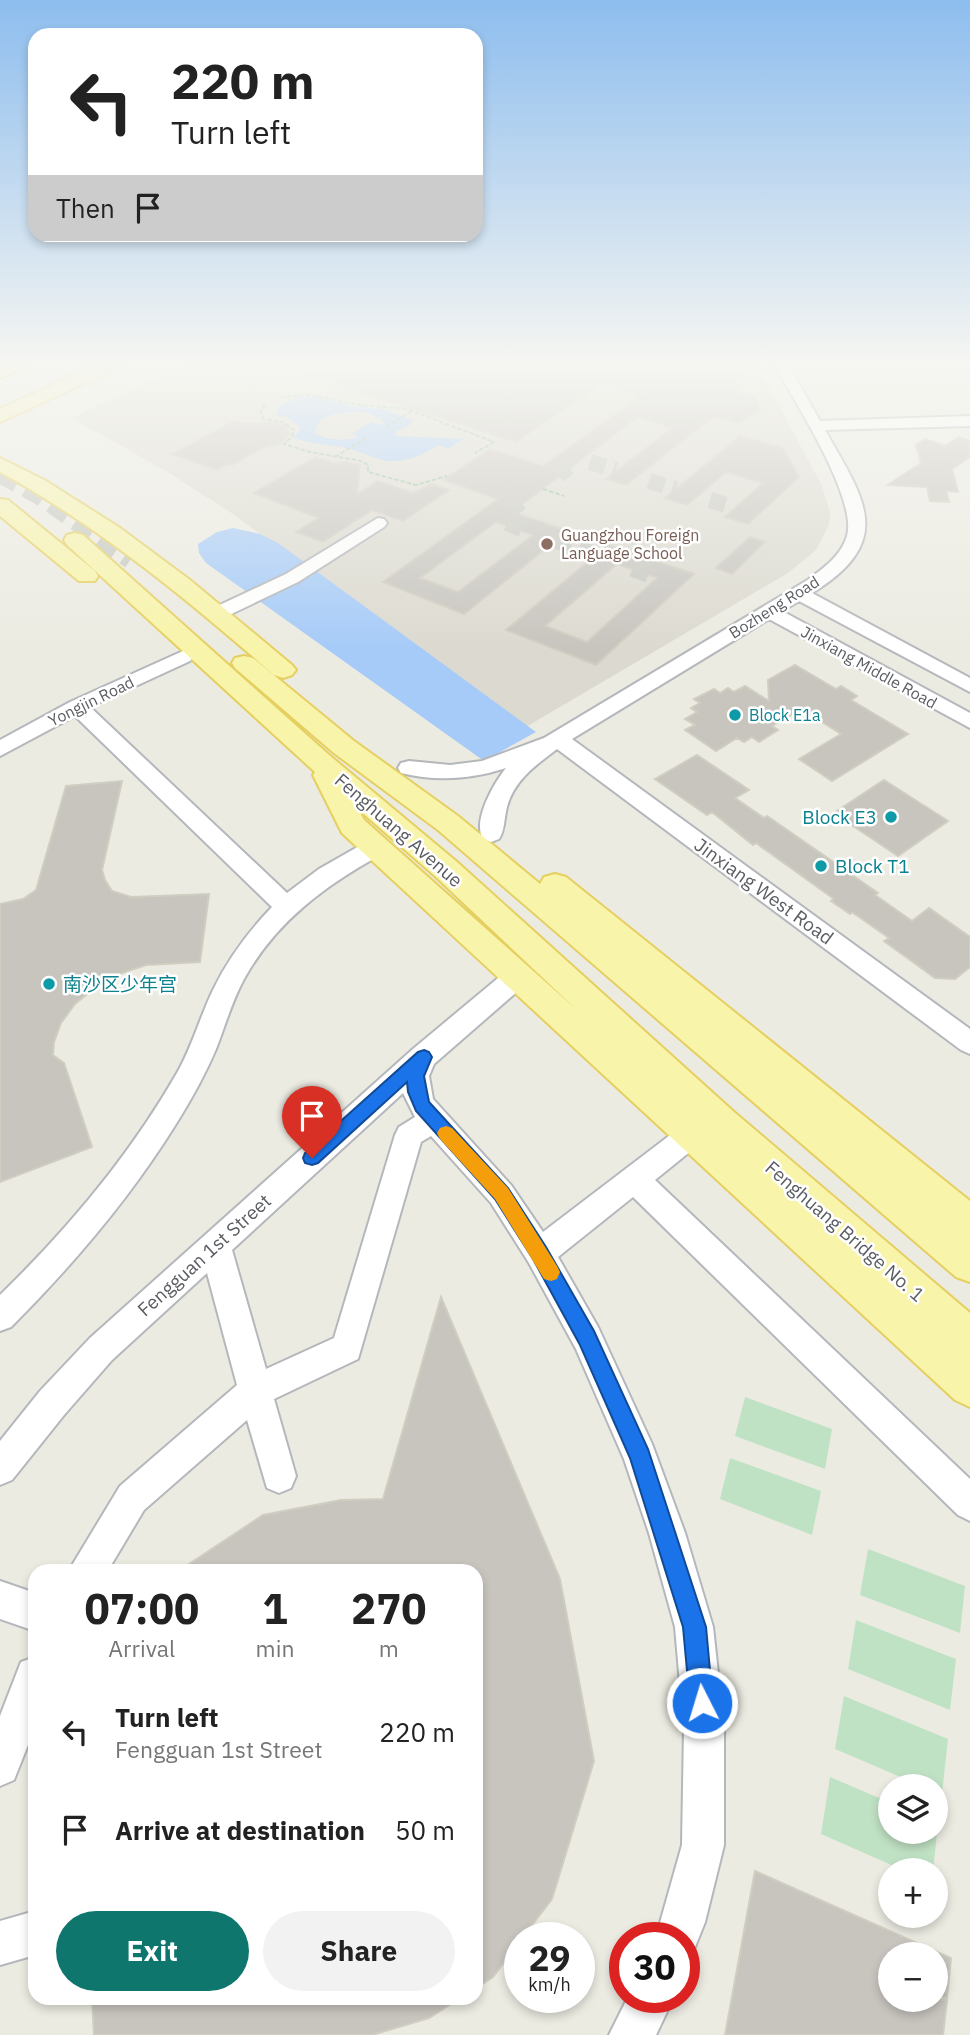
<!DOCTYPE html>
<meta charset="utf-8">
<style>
:root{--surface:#fff;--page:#f2f2f2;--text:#222;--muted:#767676;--accent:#0f766e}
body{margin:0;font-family:"IBM Plex Sans","Noto Sans SC",sans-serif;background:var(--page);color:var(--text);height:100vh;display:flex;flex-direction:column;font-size:26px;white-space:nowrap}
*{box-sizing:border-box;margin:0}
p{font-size:23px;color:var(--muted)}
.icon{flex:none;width:38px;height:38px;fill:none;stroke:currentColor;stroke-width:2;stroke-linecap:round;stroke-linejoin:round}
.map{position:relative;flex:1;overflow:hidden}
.sheet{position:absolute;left:28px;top:1564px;width:455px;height:441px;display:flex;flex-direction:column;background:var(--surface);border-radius:21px;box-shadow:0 4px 10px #0003}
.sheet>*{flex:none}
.top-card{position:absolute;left:28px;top:28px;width:455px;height:214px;border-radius:21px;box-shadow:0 4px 10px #0003;background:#fff;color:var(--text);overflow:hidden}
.controls{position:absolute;left:878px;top:1774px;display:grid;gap:14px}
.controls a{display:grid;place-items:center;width:70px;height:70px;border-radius:50%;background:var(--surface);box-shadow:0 4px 10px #0003;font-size:35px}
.speed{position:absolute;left:504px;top:1922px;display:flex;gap:14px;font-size:35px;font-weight:700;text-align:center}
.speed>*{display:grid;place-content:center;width:91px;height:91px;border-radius:50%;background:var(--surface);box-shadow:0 4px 10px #0003;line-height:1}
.speed small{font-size:18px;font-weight:400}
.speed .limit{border:10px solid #d22;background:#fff;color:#111}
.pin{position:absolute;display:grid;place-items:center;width:60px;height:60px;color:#fff;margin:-72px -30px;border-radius:50% 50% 50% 0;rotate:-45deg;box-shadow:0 0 7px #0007}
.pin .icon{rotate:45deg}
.me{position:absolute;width:77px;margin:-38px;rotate:355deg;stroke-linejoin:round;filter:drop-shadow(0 0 5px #0008)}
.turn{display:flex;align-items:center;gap:24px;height:147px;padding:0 28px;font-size:32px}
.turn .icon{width:91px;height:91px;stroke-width:2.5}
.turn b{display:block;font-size:49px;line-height:60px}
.then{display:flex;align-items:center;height:66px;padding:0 28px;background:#0003;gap:14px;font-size:26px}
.eta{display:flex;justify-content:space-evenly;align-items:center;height:119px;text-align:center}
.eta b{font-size:42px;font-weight:800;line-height:49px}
.button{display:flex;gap:14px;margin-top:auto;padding:14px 28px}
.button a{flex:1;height:80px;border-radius:42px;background:var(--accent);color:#fff;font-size:28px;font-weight:800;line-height:80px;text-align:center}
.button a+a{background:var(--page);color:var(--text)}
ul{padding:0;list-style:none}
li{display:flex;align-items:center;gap:21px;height:98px;padding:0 28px}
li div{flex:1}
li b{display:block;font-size:26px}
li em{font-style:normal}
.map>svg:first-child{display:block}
</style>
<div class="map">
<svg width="970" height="2035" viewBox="0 0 970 2035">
<rect width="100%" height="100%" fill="#ecebe2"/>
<path fill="#dcdad0" d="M185,364H757L822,486L830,512L829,525L816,550L788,573L526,727L230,512L166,471L72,418Z"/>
<path fill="#c0e2c4" d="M745,1397L832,1429L825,1469L735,1436Z
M730,1458L821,1491L812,1535L720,1499Z
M868,1549L965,1586L960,1633L860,1595Z
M856,1620L956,1659L950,1710L848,1669Z
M844,1696L948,1739L942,1794L936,1792V1787H924L835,1749Z
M830,1777L891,1803V1832H936V1822L938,1823L933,1871H905L821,1834Z"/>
<path fill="#a6cbf8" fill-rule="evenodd" d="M312,396L349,406L382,409L413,420L410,425L397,431L395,436L463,439L448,449L438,445C422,456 407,462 388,461C382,461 354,449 342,447C325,444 311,444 294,438L301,428L287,417L276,416L278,407L297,398ZM363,412L380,418L384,423L380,425L371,422L352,434L359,437C344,441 328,441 315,433C316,412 347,412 363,412Z
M233,528L260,534L278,543L536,732L484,761L206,563L199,553L198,544L217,532Z"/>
<path fill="#c8c5bf" stroke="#d0cdc1" stroke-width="2" fill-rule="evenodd" d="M320,364H668L684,369L690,364H703L748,377L732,390L754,396L761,410L739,423L714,416L626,485L606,479L672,428L638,417L512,512L568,531L464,614L383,582L498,499L444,480L490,449L543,466L641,396L602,384L516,442L301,374ZM496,522L533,535L458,592L420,578Z
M234,421L243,424L276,422L286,425L291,433L282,443L263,448L232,465L228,464L217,470L172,454Z
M740,436L783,448L799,477L748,524L725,517L763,483L726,472L687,505L665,498Z
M959,437L970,441V457L952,469L958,492L946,491L949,502L930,501L927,487L888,485L921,463L916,445L925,439L945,446Z
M316,457L334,463L348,462L360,465L357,494L378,481L413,493L432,484L449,490L403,521L372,510L323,542L296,532L318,518L254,493Z
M750,537L765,542L732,574L716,568Z
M608,545L694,574L596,665L506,630ZM617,564L657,578L587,642L545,626Z
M795,665L836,689L841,686L857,696L851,700L908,734L832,781L799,759L841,734L801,709L772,726L778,730L759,742L752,737L744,742L737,738L716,751L685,730L695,725L685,719L697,712L691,708L700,703L694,699L714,689L720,693L728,688L734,692L745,686L769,701L768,680Z
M697,755L749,790L735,798L764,818L767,816L878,893L875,895L912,921L929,908L970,937V967L955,979L935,978L884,941L889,938L852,912L850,914L831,901L834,899L756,843L753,845L712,812L707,815L655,779Z
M884,780L948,821L898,856L834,813Z
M122,781L102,870L105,880L112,891L131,897L209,894L200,962L146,965L107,978L75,1004L61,1023L54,1042L53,1055L64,1063L92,1147L0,1182V904L23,899L36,890L66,786Z
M441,1297L560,1579L594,1761L552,1899L523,1937H520V1941L493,1977L476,1988V1572H177L263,1515L341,1500L383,1499Z
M755,1871L951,1958L947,1998L936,1997V1955H891V2000H947L943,2035H725Z
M92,1998H460L429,2018L372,2035H94Z"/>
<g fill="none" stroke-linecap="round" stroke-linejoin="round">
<path stroke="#c8c8c2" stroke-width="16" stroke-dasharray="16 8" stroke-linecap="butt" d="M590,462L616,470
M558,475L569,467
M649,481L676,489
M710,500L726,505
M509,511L521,502
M507,523L522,529
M556,541L597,555"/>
<path stroke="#c8c8c2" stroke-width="20" stroke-dasharray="20 10" stroke-linecap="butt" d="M633,567L649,573"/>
<path stroke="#c8c8c2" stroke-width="20" stroke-dasharray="20 10" stroke-linecap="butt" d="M0,473L40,495L131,559"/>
<defs>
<path id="minor" d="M774,364H788L820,421L970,416V426L825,430C864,499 897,541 812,593L970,678V692L799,601L782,611L970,713V728L769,619L572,739L970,1029V1054L961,1050L557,749C536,765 514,780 507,807C504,818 505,830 499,839L491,842L483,839C472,821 494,783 506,768C472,779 437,782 401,773L398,768L401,763L409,761L450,765L482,761L544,738L806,581C821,570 839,558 846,539C861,502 794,401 774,364Z
M378,518L384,519L387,523L384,527L298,582L225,617L218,619L209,613L211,609L286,574Z
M183,651L190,653L193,657L190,661L90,707L287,893L319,869L368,841L376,839L384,841L388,847L384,853C327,884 276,921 244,979C232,1001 225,1026 216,1049C205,1075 191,1100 176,1124C130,1198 73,1265 11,1327L0,1331V1295C68,1229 130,1155 177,1073C192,1047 200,1017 213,990C228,959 248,932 272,907L75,716L0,756V740L70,702Z
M518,966L527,969L531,976L527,983L434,1064L429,1076L433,1099L511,1185L543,1232L682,1126L692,1122L702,1126L706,1134L702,1142L655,1180L970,1479V1521L958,1515L633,1197L558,1257L598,1327L652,1444L685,1533L713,1627L724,1729V1845L705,1922L693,1952L684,1956V1937H656L682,1845L684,1729L675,1627L649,1533L624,1459L576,1349L529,1263L491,1203L431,1136L421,1142L358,1359L274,1399L296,1476L291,1488L279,1493L267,1488L247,1420L144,1510L107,1572H68L120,1486L237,1385L207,1273L112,1360L64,1415L12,1480L0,1485V1441L40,1391L90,1338L413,1049L509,969ZM403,1093L415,1117L399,1127L395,1135L334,1338L266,1369L232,1250Z
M0,1581L35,1593V1631L0,1619Z
M35,1657V1727L14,1780L0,1786V1716L21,1662Z
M35,1911V1955L0,1965V1921Z
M628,1997H674L656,2035H609Z"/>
<path id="major" d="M97,364H121L118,368L0,422V409Z
M0,458L46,481L120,528L190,580L292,665L296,670L292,675L283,678L274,675C188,600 101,528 0,472Z
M0,499L8,500L95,571L98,576L95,581H79L0,516Z
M75,533L83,535L329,755L457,862L734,1112L970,1313V1407L955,1400L342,833L313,775L315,772L67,545L64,540L67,535ZM358,809L435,876L577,1010L364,820Z
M244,656L253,658L354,741L458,816L540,884L544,877L555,874L566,877L970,1201V1282L956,1277L438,830L334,753L235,668L232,663L235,658Z"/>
<path id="highway" d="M0,364H27L24,368L0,378Z"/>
</defs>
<use href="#minor" stroke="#b4b7bb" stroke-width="4"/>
<use href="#major" stroke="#e6cf61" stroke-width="4"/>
<use href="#highway" stroke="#ddb311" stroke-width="4"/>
<path stroke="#9ac2a9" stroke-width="2" stroke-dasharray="4.5 2" stroke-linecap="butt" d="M280,397L310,395L359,405L407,409L494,442L475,453
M265,405L261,411L263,419L283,422L294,430L292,437L284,444L310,452L361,461L368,465V472L416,485L447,476
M385,427L412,411
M335,457L366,438
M543,489L564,496"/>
<use href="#minor" fill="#fff" fill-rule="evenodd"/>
<use href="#major" fill="#f8f4aa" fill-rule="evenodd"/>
<use href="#highway" fill="#f4e691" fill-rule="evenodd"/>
</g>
<linearGradient id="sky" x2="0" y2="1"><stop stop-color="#8dbdee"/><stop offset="0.56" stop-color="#f6f6f2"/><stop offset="1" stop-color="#f6f6f2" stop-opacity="0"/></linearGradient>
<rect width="970" height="649" fill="url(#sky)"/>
<path fill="#1a73e8" stroke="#114b97" stroke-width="2" d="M424,1050L429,1052L432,1057L424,1076L429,1102L508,1188L546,1247L594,1331L648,1449L706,1627L713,1703L710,1712L702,1715L693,1712L690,1703L683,1627L630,1458L580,1345L533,1259L495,1199L416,1111L408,1092L407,1082L318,1163L312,1165L305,1163L303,1158L305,1153L418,1052Z"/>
<path fill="#f59e0b" d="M446,1126L452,1128L508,1188L557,1266L560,1272L557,1279L551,1281L544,1279L495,1199L440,1139L437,1133L440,1128Z"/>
<circle fill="#8d6e63" stroke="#fff" stroke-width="2.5" cx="547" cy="544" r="7"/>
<g fill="#0f9aa8" stroke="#fff" stroke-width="2.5">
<circle cx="735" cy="715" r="7"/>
<circle cx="891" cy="817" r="7"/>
<circle cx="821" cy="866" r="7"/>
<circle cx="49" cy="984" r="7"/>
</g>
<g text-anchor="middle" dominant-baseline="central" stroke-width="5" stroke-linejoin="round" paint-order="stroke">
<g font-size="16" fill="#785e54" stroke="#fff" text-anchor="start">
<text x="561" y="535">Guangzhou Foreign<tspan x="561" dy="18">Language School</tspan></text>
</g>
<g font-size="16" fill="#5a5d62" stroke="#fff">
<text transform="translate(774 607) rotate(-32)">Bozheng Road</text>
<text transform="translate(869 667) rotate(29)">Jinxiang Middle Road</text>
<text transform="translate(91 701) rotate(-26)">Yongjin Road</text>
</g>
<g font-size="16" fill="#0d838f" stroke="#fff" text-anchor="start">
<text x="749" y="715">Block E1a</text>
</g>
<g font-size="19" fill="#0d838f" stroke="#fff" text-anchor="start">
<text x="877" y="817" text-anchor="end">Block E3</text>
<text x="835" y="866">Block T1</text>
<text x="63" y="984">南沙区少年宫</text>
</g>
<g font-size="19" fill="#5a5d62" stroke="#fff">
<text transform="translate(399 830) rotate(41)">Fenghuang Avenue</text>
<text transform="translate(764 891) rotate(36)">Jinxiang West Road</text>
<text transform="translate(845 1231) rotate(41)">Fenghuang Bridge No. 1</text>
<text transform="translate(204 1255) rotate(-42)">Fengguan 1st Street</text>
</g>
</g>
</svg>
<div class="controls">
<a><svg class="icon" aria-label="layers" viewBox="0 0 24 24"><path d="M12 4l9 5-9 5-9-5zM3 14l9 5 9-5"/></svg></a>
<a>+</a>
<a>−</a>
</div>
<div class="speed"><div>29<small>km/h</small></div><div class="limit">30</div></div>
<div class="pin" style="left:312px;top:1158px;background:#d93025"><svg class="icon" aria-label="arrive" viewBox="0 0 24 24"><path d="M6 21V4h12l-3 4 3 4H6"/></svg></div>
<svg class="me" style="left:702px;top:1703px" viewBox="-20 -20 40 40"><circle r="17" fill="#1a73e8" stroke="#fff" stroke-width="3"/><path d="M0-11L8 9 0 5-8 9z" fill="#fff"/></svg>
<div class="top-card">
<div class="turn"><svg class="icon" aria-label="left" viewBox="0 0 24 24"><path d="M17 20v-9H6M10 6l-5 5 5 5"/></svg><div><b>220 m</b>Turn left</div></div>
<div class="then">Then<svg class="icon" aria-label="arrive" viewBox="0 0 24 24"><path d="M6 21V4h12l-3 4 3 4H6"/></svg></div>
</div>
<section class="sheet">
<div class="eta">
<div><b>07:00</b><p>Arrival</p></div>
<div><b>1</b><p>min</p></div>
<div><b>270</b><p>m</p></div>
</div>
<ul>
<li><svg class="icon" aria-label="left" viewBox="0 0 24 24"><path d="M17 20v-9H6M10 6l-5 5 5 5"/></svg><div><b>Turn left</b><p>Fengguan 1st Street</p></div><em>220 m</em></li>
<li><svg class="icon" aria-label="arrive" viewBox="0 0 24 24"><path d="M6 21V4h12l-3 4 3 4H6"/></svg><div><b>Arrive at destination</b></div><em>50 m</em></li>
</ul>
<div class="button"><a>Exit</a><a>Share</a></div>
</section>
</div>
